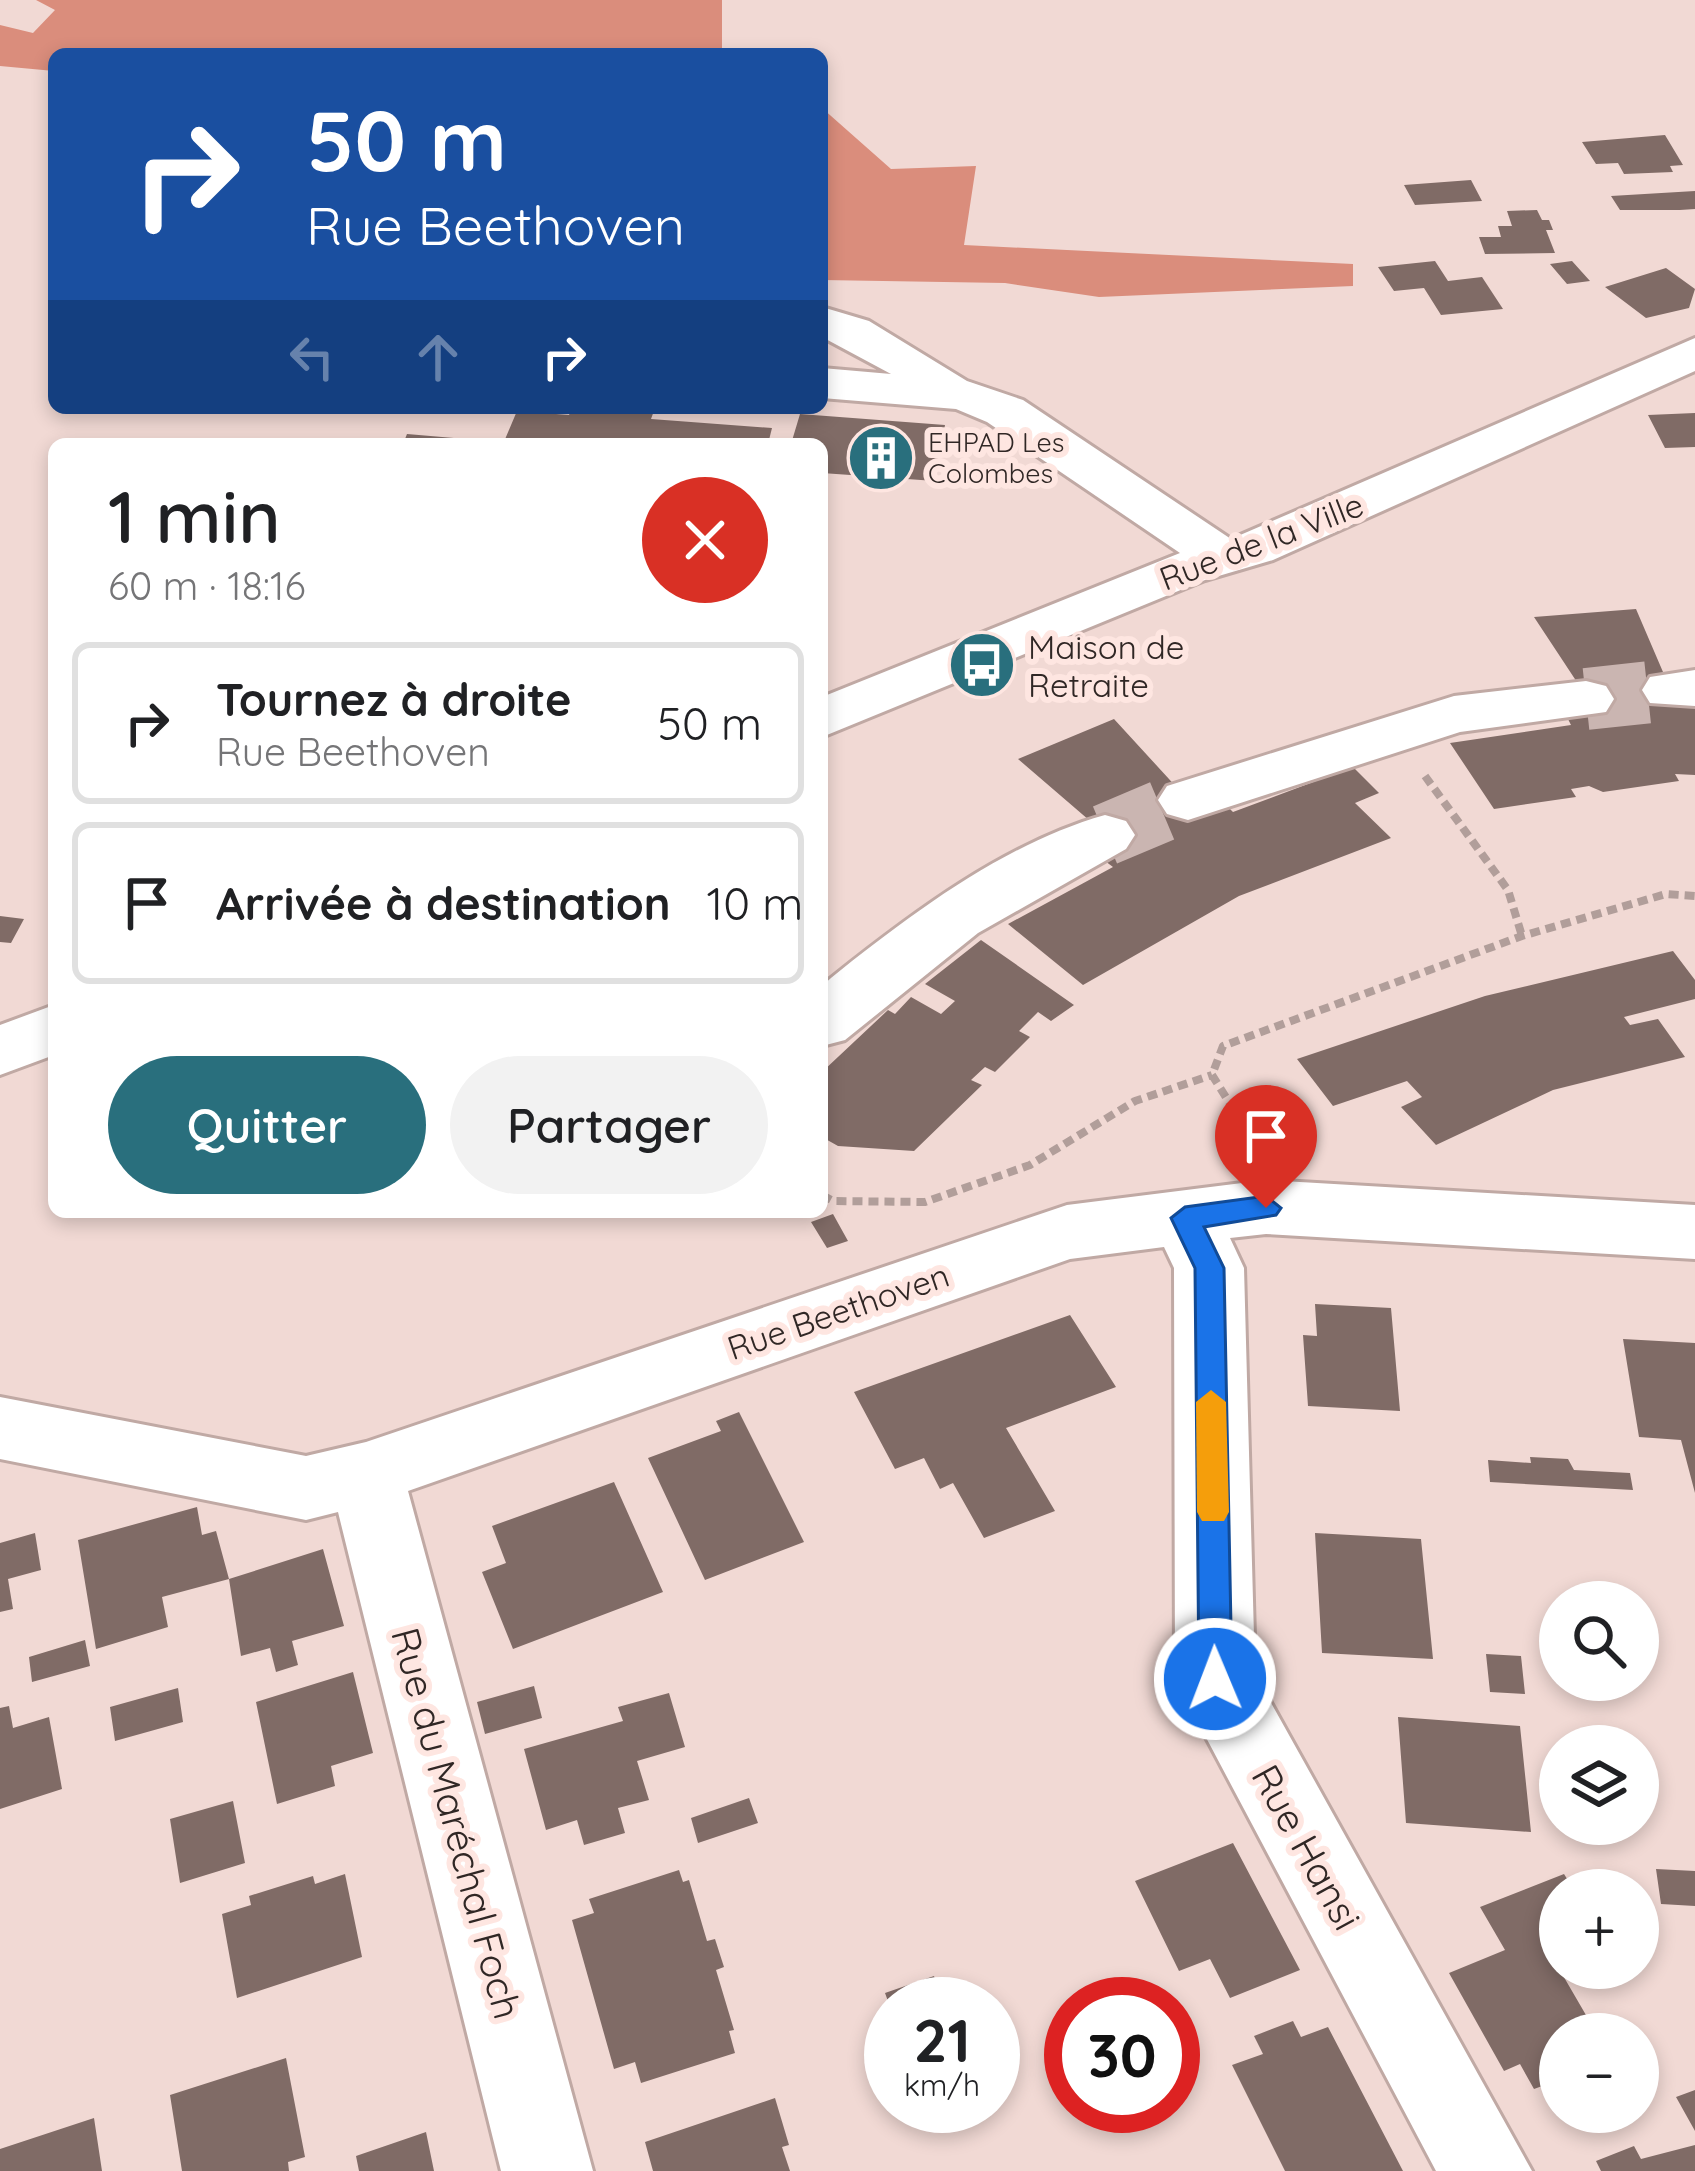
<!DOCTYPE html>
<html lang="fr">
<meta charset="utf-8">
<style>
:root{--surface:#fff;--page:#f2f2f2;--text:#202124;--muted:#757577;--line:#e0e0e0;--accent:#296f7d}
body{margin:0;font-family:Quicksand,sans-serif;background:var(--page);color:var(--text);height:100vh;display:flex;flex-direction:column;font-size:45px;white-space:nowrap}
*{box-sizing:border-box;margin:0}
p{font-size:39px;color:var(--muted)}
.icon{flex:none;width:66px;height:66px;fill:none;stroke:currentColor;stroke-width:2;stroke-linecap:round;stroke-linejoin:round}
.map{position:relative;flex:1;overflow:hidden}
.side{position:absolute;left:48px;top:438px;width:780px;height:780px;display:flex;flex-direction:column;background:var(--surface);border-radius:18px;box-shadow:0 6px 18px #0003}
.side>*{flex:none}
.hud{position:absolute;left:48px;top:48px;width:780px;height:366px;border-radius:18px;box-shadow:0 6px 18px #0003;background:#1a4fa0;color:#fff;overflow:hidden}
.controls{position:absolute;left:1539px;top:1581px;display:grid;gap:24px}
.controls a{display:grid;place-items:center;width:120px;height:120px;border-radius:50%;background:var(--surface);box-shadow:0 6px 18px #0003;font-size:60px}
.speed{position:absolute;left:864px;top:1977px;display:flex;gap:24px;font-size:60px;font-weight:700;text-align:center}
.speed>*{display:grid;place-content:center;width:156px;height:156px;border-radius:50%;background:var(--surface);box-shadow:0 6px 18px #0003;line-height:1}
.speed small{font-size:30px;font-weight:400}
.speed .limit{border:18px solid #d22;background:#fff;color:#111}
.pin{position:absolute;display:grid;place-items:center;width:102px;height:102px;color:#fff;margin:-123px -51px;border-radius:50% 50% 50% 0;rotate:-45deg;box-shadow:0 0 12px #0007}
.pin .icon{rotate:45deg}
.me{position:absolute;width:132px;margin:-66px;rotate:359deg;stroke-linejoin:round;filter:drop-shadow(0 0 9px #0008)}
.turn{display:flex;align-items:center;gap:42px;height:252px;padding:0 60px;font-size:54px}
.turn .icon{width:156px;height:156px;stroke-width:2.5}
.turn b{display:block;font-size:84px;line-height:102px}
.lanes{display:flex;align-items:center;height:114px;padding:0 60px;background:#0003;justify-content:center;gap:60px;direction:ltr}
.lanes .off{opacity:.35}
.round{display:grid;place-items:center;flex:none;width:126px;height:126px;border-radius:63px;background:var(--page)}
.head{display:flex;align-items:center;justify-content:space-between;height:204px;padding:0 60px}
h1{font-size:72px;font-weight:600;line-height:90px}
.action{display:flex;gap:24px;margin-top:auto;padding:24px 60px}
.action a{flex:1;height:138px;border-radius:72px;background:var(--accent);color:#fff;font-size:48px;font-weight:600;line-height:138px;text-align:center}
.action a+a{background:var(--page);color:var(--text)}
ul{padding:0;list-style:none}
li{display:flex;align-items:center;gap:36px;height:162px;margin:0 24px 18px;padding:0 36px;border:6px solid var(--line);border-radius:18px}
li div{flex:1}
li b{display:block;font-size:45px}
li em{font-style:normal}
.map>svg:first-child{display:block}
</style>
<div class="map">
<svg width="1695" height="2171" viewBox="0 0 1695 2171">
<rect width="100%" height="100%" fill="#f1d9d4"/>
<path fill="#da8d7c" d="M36,0H722V54H54V71L0,66V25L33,33L55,10Z
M822,108L891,169L976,166L964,245L1353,264V286L1099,297L1005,283L822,280Z"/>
<path fill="#806b66" d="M1665,135L1683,165L1670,166L1673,172L1624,174L1618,163L1596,164L1582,142Z
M1471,180L1482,201L1415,205L1404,185Z
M1695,191V209L1680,210H1620L1611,196Z
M1537,210L1542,220H1549L1553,230H1546L1555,253L1485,254L1479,237H1501L1498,226H1512L1507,211Z
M1435,261L1448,281L1482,277L1503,309L1441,315L1424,288L1394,291L1378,267Z
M1572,261L1590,281L1567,284L1550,264Z
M1666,268L1695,289L1689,308L1646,318L1605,287Z
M572,408H655L651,419L772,428L768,444H503L517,411L569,415Z
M1695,413V447L1665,448L1648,415Z
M800,414L945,425L935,481L822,473V444H791Z
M407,434L489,441V444H403Z
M1636,609L1678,707L1695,706V775L1675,774L1679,781L1603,792L1589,786L1571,789L1576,797L1494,809L1450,743L1571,725L1568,719L1598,714L1534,617Z
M1114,719L1202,815L1227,806L1233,812L1353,767L1379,793L1355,803L1391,838L1239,896L1083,985L1008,924L1113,867L1105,861L1125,851L1018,759Z
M0,916L24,919L11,943L0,942Z
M981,940L1074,1005L1051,1021L1038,1012L1019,1031L1030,1037L995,1072L985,1067L971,1080L982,1085L914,1151L838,1146L822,1137V1072L888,1010L895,1014L911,997L941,1014L955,1001L925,984Z
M1673,951L1695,980V999L1624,1017L1630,1025L1658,1019L1685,1057L1553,1090L1436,1145L1401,1107L1422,1097L1407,1081L1333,1106L1297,1059L1485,996Z
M833,1214L848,1241L827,1248L811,1222Z
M1315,1304L1391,1308L1400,1411L1308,1406L1303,1335L1317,1336Z
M1070,1315L1116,1387L1006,1428L1055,1511L984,1538L953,1483L940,1489L924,1458L895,1469L854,1392Z
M1623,1339L1695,1343V1493L1681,1440L1639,1437Z
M739,1412L804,1542L705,1580L648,1458L721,1431L716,1421Z
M1530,1457L1568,1459L1574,1470L1630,1473L1633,1490L1490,1482L1488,1460L1531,1463Z
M614,1482L663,1592L513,1649L482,1572L506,1563L492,1526Z
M197,1507L202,1535L216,1531L229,1579L323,1549L344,1626L292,1641L298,1665L276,1672L270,1648L241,1656L229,1579L162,1597L168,1627L96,1649L78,1540Z
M35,1533L41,1570L8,1579L13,1609L0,1612V1543Z
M1315,1533L1421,1539L1433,1659L1322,1653Z
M85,1640L90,1666L32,1682L29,1657Z
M1486,1654L1521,1656L1525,1694L1490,1692Z
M353,1672L373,1753L331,1766L335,1786L277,1804L256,1702Z
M534,1686L542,1718L485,1734L477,1702Z
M178,1688L183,1722L115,1741L110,1707Z
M669,1693L685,1747L637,1761L649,1800L618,1808L625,1833L584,1845L577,1820L546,1830L524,1749L623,1721L618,1707Z
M9,1706L13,1728L49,1717L62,1789L0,1809V1708Z
M1398,1717L1520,1726L1531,1832L1406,1823Z
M749,1798L758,1823L698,1843L691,1818Z
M233,1801L245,1863L180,1883L170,1819Z
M1233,1843L1300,1970L1230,1998L1210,1959L1179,1971L1135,1881Z
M1656,1869L1695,1871V1906L1661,1904Z
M679,1870L683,1882L689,1880L707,1941L715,1939L724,1967L716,1970L734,2030L729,2031L735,2053L641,2083L635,2062L614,2069L572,1920L594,1913L589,1899Z
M345,1874L362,1957L237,1998L222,1914L251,1905L249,1896L313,1876L315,1884Z
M1564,1874L1574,1890H1560V1928L1540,1936L1597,2034H1560V2094L1552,2098L1545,2085L1534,2089L1520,2064L1504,2071L1449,1973L1505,1950L1480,1907Z
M934,1976L944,2004H889L885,1993Z
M1293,2021L1301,2037L1328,2027L1403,2171H1285L1232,2065L1263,2054L1254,2036Z
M891,2022V2081L890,2082L872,2029Z
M286,2058L305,2157L288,2162L289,2171H182L170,2095Z
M1695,2090V2131L1676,2097Z
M775,2098L789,2145L782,2147L790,2171H653L645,2142Z
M94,2118L102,2171H0V2149Z
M426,2132L434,2171H359L356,2156Z
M1695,2145V2171H1601L1596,2161L1634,2146L1641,2159Z"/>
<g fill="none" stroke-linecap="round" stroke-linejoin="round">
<path stroke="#cab5b1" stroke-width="62" stroke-dasharray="62 30" stroke-linecap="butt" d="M1586,699L1670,690
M1105,835L1188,800"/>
<defs>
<path id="minor" d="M822,307L869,321L967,381L1023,400L1231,539L1695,338V371L1273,560L1205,580L822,737V697L1180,553L987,422L956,409L822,398V368L891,374L822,337Z
M1695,670V706L1650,703L1642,690L1650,677Z
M1586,681L1606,686L1614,699L1606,712L1460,732L1188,820L1167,814L1158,800L1167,786L1454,696Z
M1105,815L1126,821L1135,835L1126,849L978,933L845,1040L822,1046V986L831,978C911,914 1005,843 1105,815Z
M54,1005V1055L0,1075V1025Z
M1266,1180L1695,1205V1259L1266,1234L1230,1238L1244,1268L1255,1674L1532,2171H1436L1175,1679L1174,1268L1164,1247L1070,1259L408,1491L593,2171H501L338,1512L306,1520L0,1459V1397L306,1456L366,1442L1067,1205Z"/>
</defs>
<use href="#minor" stroke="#c0a9a4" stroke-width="6"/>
<path stroke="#b19e9a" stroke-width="8" stroke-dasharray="10 6" stroke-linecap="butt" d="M1425,776L1508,890L1522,936
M1255,1153L1251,1137L1212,1075L1223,1046L1522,936L1666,894L1695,896
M822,1195L833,1201L925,1202L1030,1165L1135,1101L1212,1075"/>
<use href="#minor" fill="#fff" fill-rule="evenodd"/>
</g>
<path fill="#1a73e8" stroke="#114b97" stroke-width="3" d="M1266,1196L1281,1208L1276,1215L1204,1227L1224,1268L1232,1679L1227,1689L1215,1694L1204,1689L1199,1679L1195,1268L1171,1218L1185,1207Z"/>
<path fill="#f59e0b" d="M1211,1390L1226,1402L1229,1512L1224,1521H1202L1197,1512L1196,1402Z"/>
<defs>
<symbol id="building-disc" viewBox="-11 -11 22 22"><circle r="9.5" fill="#296f7d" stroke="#fee6e1"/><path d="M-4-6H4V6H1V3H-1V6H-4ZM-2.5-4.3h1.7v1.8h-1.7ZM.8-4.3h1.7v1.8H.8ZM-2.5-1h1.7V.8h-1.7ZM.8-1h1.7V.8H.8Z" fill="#fff"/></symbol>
<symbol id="bus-disc" viewBox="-11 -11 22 22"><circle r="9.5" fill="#296f7d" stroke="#fee6e1"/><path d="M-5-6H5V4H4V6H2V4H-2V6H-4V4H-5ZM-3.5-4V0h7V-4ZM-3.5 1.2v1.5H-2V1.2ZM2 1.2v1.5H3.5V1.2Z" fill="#fff"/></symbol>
</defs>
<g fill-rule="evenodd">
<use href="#building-disc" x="843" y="420" width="76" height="76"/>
<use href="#bus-disc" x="944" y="627" width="76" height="76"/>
</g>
<g text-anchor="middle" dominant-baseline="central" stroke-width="12" stroke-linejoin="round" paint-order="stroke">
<g font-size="27" fill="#302725" stroke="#fee6e1" text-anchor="start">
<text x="928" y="442">EHPAD Les<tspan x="928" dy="31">Colombes</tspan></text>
</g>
<g font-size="33" fill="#302725" stroke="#fee6e1">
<text transform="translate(1261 541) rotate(-21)">Rue de la Ville</text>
<text transform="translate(838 1311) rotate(-19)">Rue Beethoven</text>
</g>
<g font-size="33" fill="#302725" stroke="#fee6e1" text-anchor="start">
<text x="1028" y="646">Maison de<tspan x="1028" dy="38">Retraite</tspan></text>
</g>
<g font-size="39" fill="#302725" stroke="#fee6e1">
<text transform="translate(457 1823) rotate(75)">Rue du Maréchal Foch</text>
<text transform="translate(1307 1847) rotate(61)">Rue Hansi</text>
</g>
</g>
</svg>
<div class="controls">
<a><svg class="icon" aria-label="search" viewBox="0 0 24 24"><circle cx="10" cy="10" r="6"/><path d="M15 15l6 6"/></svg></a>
<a><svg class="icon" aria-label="layers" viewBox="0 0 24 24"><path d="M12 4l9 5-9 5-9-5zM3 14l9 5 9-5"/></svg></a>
<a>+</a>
<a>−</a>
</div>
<div class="speed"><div>21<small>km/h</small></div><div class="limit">30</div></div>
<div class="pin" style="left:1266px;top:1208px;background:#d93025"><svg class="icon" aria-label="arrive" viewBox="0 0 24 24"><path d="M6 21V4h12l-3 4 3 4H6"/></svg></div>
<svg class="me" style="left:1215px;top:1679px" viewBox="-20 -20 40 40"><circle r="17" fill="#1a73e8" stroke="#fff" stroke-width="3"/><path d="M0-11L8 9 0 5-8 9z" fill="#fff"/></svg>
<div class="hud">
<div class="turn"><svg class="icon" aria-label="right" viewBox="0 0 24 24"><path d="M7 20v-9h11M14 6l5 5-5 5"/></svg><div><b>50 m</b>Rue Beethoven</div></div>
<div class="lanes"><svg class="icon off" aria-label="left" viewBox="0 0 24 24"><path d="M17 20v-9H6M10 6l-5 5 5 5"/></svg><svg class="icon off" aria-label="ahead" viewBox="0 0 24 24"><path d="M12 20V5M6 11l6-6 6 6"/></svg><svg class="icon" aria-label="right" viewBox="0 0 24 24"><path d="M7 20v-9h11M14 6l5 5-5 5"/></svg></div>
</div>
<section class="side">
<div class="head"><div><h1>1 min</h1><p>60 m · 18:16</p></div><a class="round" style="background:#d93025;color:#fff"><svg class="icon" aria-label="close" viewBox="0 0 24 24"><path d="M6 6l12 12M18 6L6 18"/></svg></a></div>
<ul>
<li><svg class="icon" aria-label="right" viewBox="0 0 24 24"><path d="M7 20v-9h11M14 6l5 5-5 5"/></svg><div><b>Tournez à droite</b><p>Rue Beethoven</p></div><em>50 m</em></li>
<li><svg class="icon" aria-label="arrive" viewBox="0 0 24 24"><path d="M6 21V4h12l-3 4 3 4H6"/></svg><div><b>Arrivée à destination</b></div><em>10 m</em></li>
</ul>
<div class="action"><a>Quitter</a><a>Partager</a></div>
</section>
</div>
